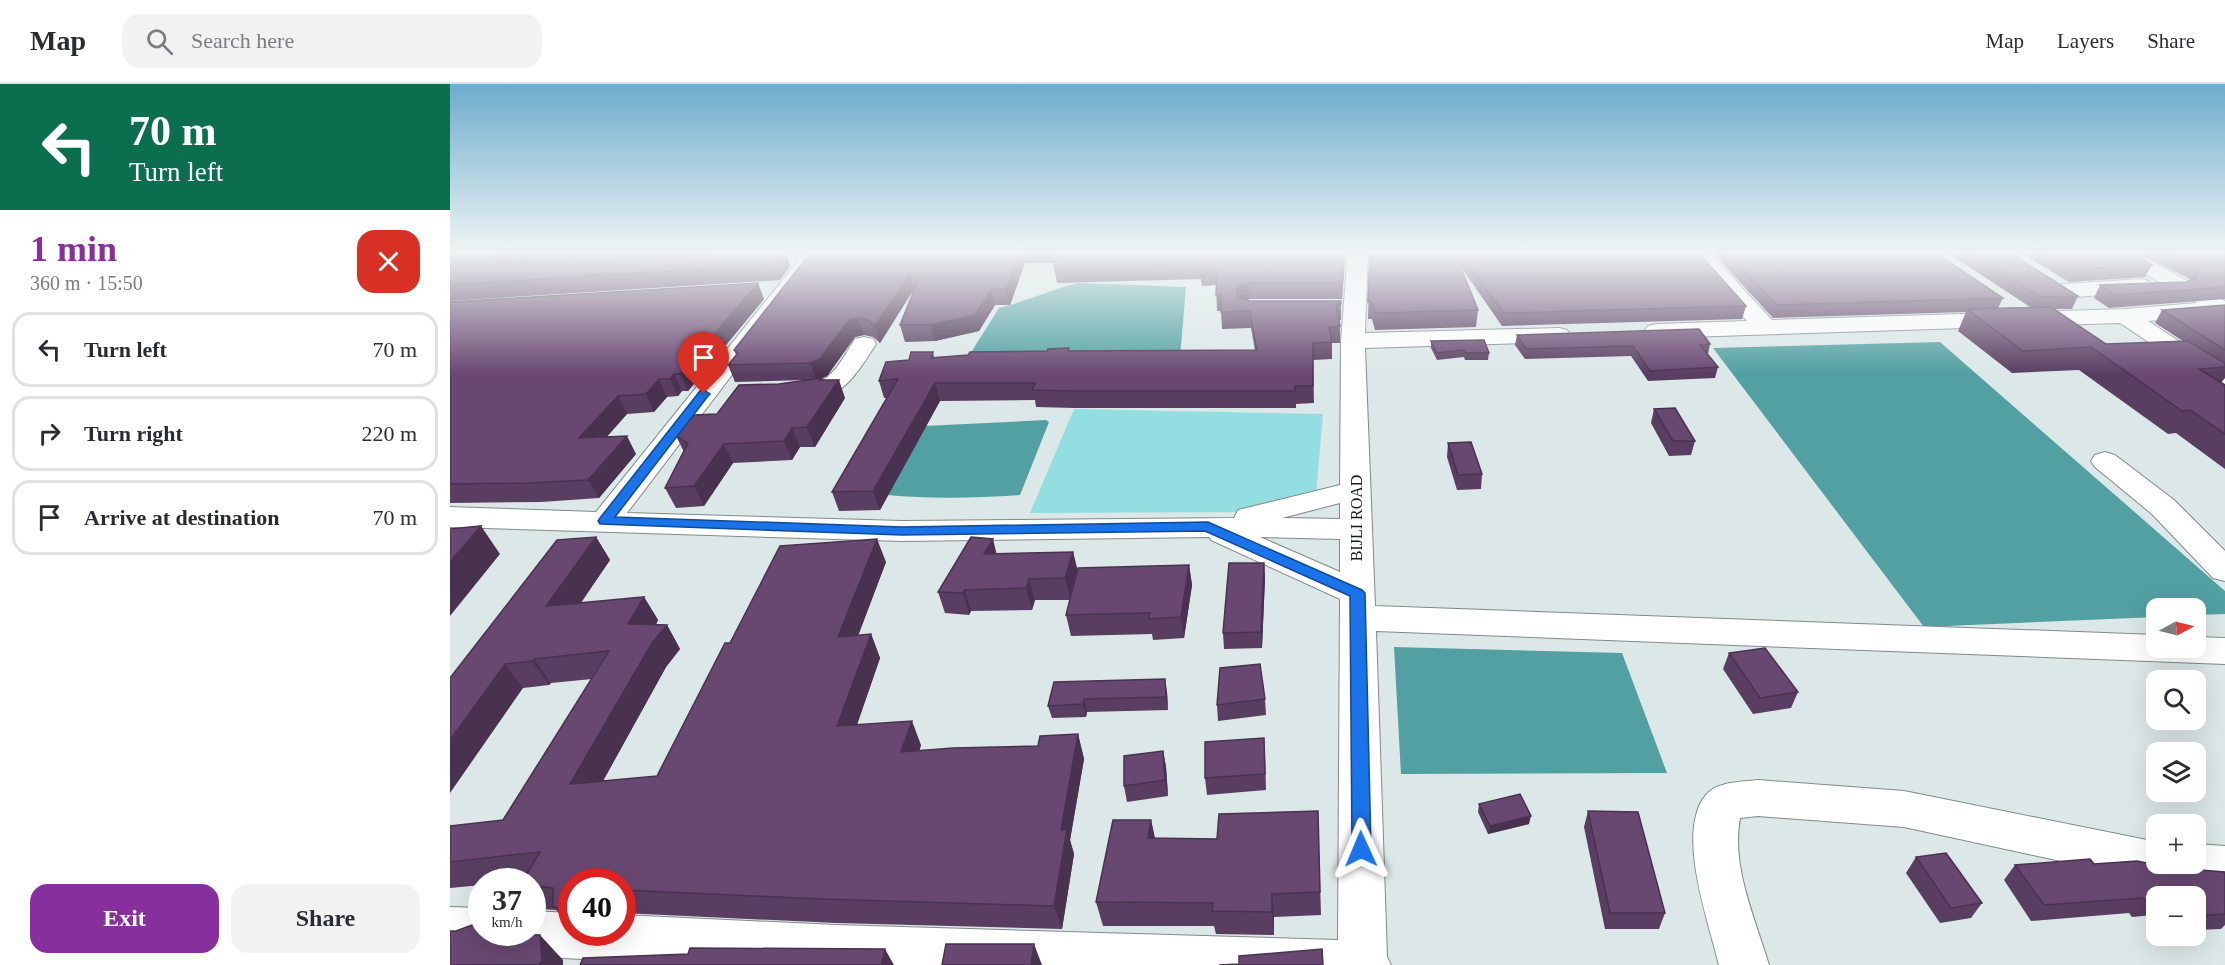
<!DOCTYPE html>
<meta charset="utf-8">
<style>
:root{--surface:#fff;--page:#f2f2f3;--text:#2b2b33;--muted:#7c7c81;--line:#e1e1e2;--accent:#872f9c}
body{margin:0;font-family:Georgia,serif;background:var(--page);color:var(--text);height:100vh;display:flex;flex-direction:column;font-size:22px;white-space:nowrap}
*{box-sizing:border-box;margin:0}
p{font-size:20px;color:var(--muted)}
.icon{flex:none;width:33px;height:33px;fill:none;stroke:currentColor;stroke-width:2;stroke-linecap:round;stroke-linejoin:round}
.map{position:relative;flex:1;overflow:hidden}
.drawer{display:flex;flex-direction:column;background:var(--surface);width:450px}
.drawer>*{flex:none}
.top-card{background:#0b6e4f;color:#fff;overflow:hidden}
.needle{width:39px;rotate:83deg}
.tools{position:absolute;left:1696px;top:514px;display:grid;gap:12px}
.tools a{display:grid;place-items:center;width:60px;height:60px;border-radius:12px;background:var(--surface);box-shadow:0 6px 24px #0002;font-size:30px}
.speed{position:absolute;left:18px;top:784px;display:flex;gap:12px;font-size:30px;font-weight:700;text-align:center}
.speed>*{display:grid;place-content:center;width:78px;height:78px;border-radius:50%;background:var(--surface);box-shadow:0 6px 24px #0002;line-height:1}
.speed small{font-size:15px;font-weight:400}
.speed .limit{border:9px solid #d22;background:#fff;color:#111}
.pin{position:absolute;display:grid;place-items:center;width:51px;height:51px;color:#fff;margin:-62px -26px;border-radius:50% 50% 50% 0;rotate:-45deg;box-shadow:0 0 6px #0007}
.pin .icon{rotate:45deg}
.me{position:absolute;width:66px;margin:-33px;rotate:359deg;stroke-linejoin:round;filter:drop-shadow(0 0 4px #0008)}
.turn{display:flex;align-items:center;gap:21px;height:126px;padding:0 30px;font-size:27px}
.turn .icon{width:78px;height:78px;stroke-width:2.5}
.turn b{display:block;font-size:42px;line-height:51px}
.round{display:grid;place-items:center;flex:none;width:63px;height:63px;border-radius:18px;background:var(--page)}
.summary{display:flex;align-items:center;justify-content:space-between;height:102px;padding:0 30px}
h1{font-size:36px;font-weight:700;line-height:45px;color:var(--accent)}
.action{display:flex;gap:12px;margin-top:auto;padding:12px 30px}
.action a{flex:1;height:69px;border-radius:18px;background:var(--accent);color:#fff;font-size:24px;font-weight:700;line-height:69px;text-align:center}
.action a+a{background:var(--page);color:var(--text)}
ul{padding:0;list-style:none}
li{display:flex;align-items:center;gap:18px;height:75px;margin:0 12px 9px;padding:0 18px;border:3px solid var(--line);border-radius:18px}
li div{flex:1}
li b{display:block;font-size:22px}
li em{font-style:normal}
header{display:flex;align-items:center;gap:36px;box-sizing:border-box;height:84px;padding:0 30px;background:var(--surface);border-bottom:2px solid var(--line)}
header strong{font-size:28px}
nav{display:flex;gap:33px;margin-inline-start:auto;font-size:21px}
.search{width:420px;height:54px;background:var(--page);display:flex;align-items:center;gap:15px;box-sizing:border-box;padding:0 21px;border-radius:18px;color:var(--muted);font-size:22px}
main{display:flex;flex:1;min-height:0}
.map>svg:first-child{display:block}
</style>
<header>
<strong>Map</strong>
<div class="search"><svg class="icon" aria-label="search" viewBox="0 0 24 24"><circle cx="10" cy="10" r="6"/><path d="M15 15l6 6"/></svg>Search here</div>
<nav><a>Map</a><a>Layers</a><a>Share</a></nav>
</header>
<main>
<section class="drawer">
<div class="top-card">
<div class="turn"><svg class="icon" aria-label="left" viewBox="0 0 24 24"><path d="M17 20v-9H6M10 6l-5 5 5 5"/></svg><div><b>70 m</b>Turn left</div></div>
</div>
<div class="summary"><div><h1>1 min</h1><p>360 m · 15:50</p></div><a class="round" style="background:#d93025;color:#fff"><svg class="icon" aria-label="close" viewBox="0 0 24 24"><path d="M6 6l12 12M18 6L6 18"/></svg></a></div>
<ul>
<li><svg class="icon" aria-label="left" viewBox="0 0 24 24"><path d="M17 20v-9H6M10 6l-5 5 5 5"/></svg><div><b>Turn left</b></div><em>70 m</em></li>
<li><svg class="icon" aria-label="right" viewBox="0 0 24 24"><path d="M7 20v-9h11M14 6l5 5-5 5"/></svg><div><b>Turn right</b></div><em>220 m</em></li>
<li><svg class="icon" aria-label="arrive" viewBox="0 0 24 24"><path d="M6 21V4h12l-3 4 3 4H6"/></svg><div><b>Arrive at destination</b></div><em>70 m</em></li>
</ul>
<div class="action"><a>Exit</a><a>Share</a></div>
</section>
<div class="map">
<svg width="1775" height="881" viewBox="0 0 1775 881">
<rect width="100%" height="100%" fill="#dce7e7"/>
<path fill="#92dee0" d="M624,325L873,330L866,411L817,428L580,429Z"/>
<path fill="#52a0a2" d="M627,199L736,203L730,273L515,278L549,224C576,217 601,206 627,199Z
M1490,258L1775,507V530L1746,531V525H1707V533L1474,543L1263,264Z
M596,336L599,338L570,411C525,414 481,415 437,411L474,342Z
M944,563L1172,569L1217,689L951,690Z"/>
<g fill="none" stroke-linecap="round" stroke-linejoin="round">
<defs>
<path id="minor" d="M356,167H376L177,429L452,437L784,434L788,426L890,401L891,257L898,167H918L915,249L1109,244L1117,246L1121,251L1117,256L1109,258L915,264L925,522L1707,551V564H1746V553L1775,554V580L926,547L937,873L941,881H260L70,872L53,865L51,859L49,863L32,870L0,869V823L32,824V849H82V827L122,829V849H172V831L386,841L888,856L890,515L761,456L759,453L452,457L0,443V423L146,428ZM890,419V435L832,434ZM810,453L890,455V488Z
M1237,167H1258L1322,236L1675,225L1747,219L1679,181L1676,177L1679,173L1686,171L1693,173L1775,217V231L1698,237L1775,287V306L1766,303L1670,239L1206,254L1198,252L1194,247L1198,242L1206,240L1297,237Z
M1691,195L1699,197L1702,202L1699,207L1614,214L1606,212L1603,207L1606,202L1614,200Z
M414,253L423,255L426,260C405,293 386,325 341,314L337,308L341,302C349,300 358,301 366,299C385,293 395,270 405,255Z
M1655,368L1665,371L1724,416L1775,467V497L1763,494L1702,430L1645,383L1641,377L1645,371Z
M1308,696L1454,707L1707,758V780H1746V760L1775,762V802L1735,800L1719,794L1707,798L1454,743L1308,732L1290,734C1281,783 1305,834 1319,881H1269C1259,839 1225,747 1256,711C1267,697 1292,698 1308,696Z"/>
</defs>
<use href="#minor" stroke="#808a8a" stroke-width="2"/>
<use href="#minor" fill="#fff" fill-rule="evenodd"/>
</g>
<path fill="#593e61" d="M0,167H352H335L340,182L330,196L0,217Z
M362,167H895L892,215H800L795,216L799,217H891V236H889L890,242V259H882V275L863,276L864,319L846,320V324H624L586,323L585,316L490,317L430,426L389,427L382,408L437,314H434L429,297L459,276L483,268L484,273L620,267L805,266L801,244L772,245L771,227H767L766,201L752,202L751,195L607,199L604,183L605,179H575L560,221H545L529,247L485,257L455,258L450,241L464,205L430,259L423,253L414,251L405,253L377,292L371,294L395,314L365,363H350L342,376L283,379L254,422L226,424L215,404L234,368L226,352L267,330L329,300L356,296L285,298L278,281L286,271L284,266Z
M920,167L1009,178V168L1296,222L1292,235L1052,242L1011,183L1028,226L1026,243L925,246L922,235H918Z
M1261,167H1483L1553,214L1548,224L1580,223L1495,167H1557L1628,212L1622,225H1605L1656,260L1733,257L1705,239L1712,226L1775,221V294L1771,299L1775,301V385L1726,349L1718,350L1629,286L1562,289L1508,247L1516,228L1323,234Z
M1568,167H1775V215L1659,224L1644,214L1650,201L1736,198L1740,197L1738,194L1687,169H1685L1702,181L1695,193L1619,198Z
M314,215L238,307H232L228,312L217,313L204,328L177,330L157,352L186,370L149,414L91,418L0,419V218Z
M1067,251L1260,260L1258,270L1268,283L1265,294L1198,297L1181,272L1075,275L1065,261Z
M981,257L1039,269L1038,276H1015L1014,273L987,276L981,264Z
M1204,325L1245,357L1241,371L1219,372L1201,339Z
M998,359L1032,390L1031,405L1007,406L997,373Z
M146,453L160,476L131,519L194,513L208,536L206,541H217L230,565L216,583L153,697L207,692L280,559L436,478L408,551L421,550L430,574L407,641L471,661L469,667L588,662L628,650L634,675L620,756L624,770L612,845L386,839L172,829V798H122V844L106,826L91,825L82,815V798L73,796L55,798H32V801L0,804V742L53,736L142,595L101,599L99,601L73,604L0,594Z
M623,468L628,488L739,481L742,501L734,554L703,556L702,550L621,552L616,531L620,516H585L582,526L521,527L519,531L495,529L488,508L547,470Z
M814,479L815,494L812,564L774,565L773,549Z
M1279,569L1348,608L1341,624L1303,630L1273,585Z
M604,598L717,608L718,626L637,628L636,633L602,634L598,622Z
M815,615L816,631L768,637L767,621Z
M713,667L716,683L718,712L677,718L674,702Z
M815,670L816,706L757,711L755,694Z
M1029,720L1079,740L1038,750L1028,728Z
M868,727L871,831L824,833V851L766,850L764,842H653L646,818L701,736L705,754L767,755Z
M1138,727L1215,829L1209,845H1155L1134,743Z
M1466,773L1532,819L1521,834L1490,839L1456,789Z
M1644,780L1775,788V841L1771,845L1746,846V813H1707V837L1703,831L1682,833L1679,829L1581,837L1554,796L1565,781Z"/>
<path fill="#49324f" d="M47,167H57L64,180L51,187L43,172Z
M335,167L340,182L330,196L324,180Z
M571,167H572L575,179L560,221L556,205Z
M895,167V175L892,215V199Z
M460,190L464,205L430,259L425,242Z
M308,199L314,215L238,307L230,290Z
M799,199L800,215L791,217L787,223L786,207L790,201Z
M542,205L545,221L529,247L485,257L480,241Z
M408,234L414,251L405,253L377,292L367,296L360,279L399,236Z
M224,290L232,307L228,312L220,295Z
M372,294L378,312L389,296L395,314L365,363L357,343Z
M209,295L217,313L204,328L196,310Z
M485,299L490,317L430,426L423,407Z
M168,312L177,330L140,372L129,354Z
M342,344L350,363L342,376L334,357Z
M177,352L186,370L149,414L138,396Z
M274,360L283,379L254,422L244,402Z
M31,442L50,470L0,532V478Z
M146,453L160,476L112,545L96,522Z
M427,455L436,478L399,576L388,553Z
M543,455L548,476L534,470Z
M623,468L628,489L620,516L615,494Z
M814,479L815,494L812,564L811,548Z
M739,481L742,501L734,554L731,533Z
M579,495L585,516L582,526L576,504Z
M515,506L521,527L519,531L513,509Z
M194,513L208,536L193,564L178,540Z
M217,541L230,565L216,583L138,724L120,700L202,559Z
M421,550L430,574L398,666L387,642Z
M84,575L101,599L99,601L82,577Z
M55,580L73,604L0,709V656Z
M715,595L717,608L718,626L716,613Z
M634,615L637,628L636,633L633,620Z
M462,637L471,661L461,692L451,668Z
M628,650L634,675L620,756L624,770L612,845L604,822L611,746Z
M713,667L716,683L718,712L715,696Z
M1081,732L1079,740L1038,750L1040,742Z
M701,736L706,760L698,754Z
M822,810L824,833V851L822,828Z
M90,851L113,876V881H89Z
M584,860L592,881H581Z
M435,865L444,881H431Z"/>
<path fill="#684871" stroke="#49324f" stroke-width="1.5" d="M0,167H47L43,172L47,180L335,167L324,180L0,201Z
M362,167H571L556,205H542L525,231L480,241H450L469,194L460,190L425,242L418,236L408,234L399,236L370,275L360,279L278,281L288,269L284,266Z
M607,167H894L892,199H799L790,201L786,207L789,214L799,217H891V220H886L890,242L879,243L882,258L863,259V302H845V307H620L582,306L585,299H485L423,407L382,408L448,295L429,297L436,278L459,276L461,268H483L481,274L518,271L520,268L597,267L598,265L619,264L618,267L807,266L800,227L771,228V211H766L767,186H750L751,180L604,183Z
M920,167H1004L1028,226L926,229L922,218H918Z
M1051,167H1247L1296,222L1054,229L1009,168Z
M1275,167H1483L1553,214L1327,221Z
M1518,167H1557L1628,212L1590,213Z
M1593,167H1680L1702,181L1624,185Z
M1713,167H1775V203L1665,211L1650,201L1736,198L1746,195L1749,188L1745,182Z
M308,199L230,290H224L220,295H209L196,310L168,312L129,354L177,352L138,396L80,399L0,400V218Z
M1775,221V266L1712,226Z
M1601,223L1656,260L1738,257L1775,279V283L1749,285L1775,301V350L1740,326L1732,327L1641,263L1573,267L1517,225Z
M1249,245L1260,260L1250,261L1268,283L1200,287L1183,262L1076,265L1067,251Z
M1034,256L1039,269H1015L1014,266L987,269L981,257Z
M372,294L370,296H389L357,343L342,344L334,357L274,360L244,402L215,404L238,359L226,352L244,331L267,330L289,301L329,300Z
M1225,324L1245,357H1223L1204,325Z
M1021,358L1032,390L1008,391L998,359Z
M31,442L0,478V445Z
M146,453L96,522L194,513L178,540L217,541L202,559L120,700L207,692L275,559H280L330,462L427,455L388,553L421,550L387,642L462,637L451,668L503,664L588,662L590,652L628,650L611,746L617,745L604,822L372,815L172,806V798H122V823H103V804L82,802V798H72L90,768L0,778V742L53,736L159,567L84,575L82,577L55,580L0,656V594L107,456Z
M521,453L543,455L534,470L623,468L615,494L579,495L576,504L515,506L513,509L488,508Z
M779,479H814L811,548L773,549Z
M739,481L731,533L699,535L700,529L616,531L628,484Z
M1315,564L1348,608L1310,614L1279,569Z
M810,580L815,615L767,621L770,584Z
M715,595L716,613L634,615L633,620L598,622L604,598Z
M814,654L815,690L755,694V658Z
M713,667L715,696L674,702V672Z
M1070,710L1081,732L1040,742L1029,720Z
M868,727L870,808L822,810V828L762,827L763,819L646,818L663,736H701L698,754L767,755L769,730Z
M1138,727L1188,728L1215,829H1160Z
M1496,769L1532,819L1501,824L1466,773Z
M1640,775L1644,780L1687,777L1721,784L1733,780L1750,786L1775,788V830L1746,832V813H1707V816L1696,817L1693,814L1594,821L1565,781Z
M22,841L32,845V849L90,851L92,876L89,881H0V847H6Z
M496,860H584L581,881H492Z
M240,864L435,865L431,881H130L133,874L238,870Z
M872,865L873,881H769L789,880V872Z"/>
<linearGradient id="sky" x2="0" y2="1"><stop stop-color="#6caccc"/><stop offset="0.58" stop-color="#eff4f4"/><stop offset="1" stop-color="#eff4f4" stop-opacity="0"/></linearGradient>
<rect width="1775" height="290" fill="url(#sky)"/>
<path fill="#1a73e8" stroke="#114b97" stroke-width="1.5" d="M254,306L260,310L258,312L165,433L452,443L758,438L912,506L915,509L921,765L918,771L911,774L904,771L902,765L900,512L755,447L452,451L150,440L148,437L150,434L250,307Z"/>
<g text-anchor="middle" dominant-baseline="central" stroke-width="6" stroke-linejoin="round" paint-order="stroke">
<g font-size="16" fill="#161a1a" stroke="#fff">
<text transform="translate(906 434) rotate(-90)">BIJLI ROAD</text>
</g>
</g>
</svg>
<div class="tools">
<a><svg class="needle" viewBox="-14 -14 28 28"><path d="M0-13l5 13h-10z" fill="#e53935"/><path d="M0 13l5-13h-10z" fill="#7c7c81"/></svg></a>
<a><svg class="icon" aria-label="search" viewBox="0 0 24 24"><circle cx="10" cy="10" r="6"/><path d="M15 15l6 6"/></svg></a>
<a><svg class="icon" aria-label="layers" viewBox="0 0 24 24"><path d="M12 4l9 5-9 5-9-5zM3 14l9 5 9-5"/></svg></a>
<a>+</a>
<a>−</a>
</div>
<div class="speed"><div>37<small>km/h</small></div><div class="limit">40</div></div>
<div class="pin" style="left:254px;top:310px;background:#d93025"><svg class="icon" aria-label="arrive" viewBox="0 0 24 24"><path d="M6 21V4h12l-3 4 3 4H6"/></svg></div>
<svg class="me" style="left:911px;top:765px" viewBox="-20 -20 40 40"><path d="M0-17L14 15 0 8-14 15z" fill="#1a73e8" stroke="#fff" stroke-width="4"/></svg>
</div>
</main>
